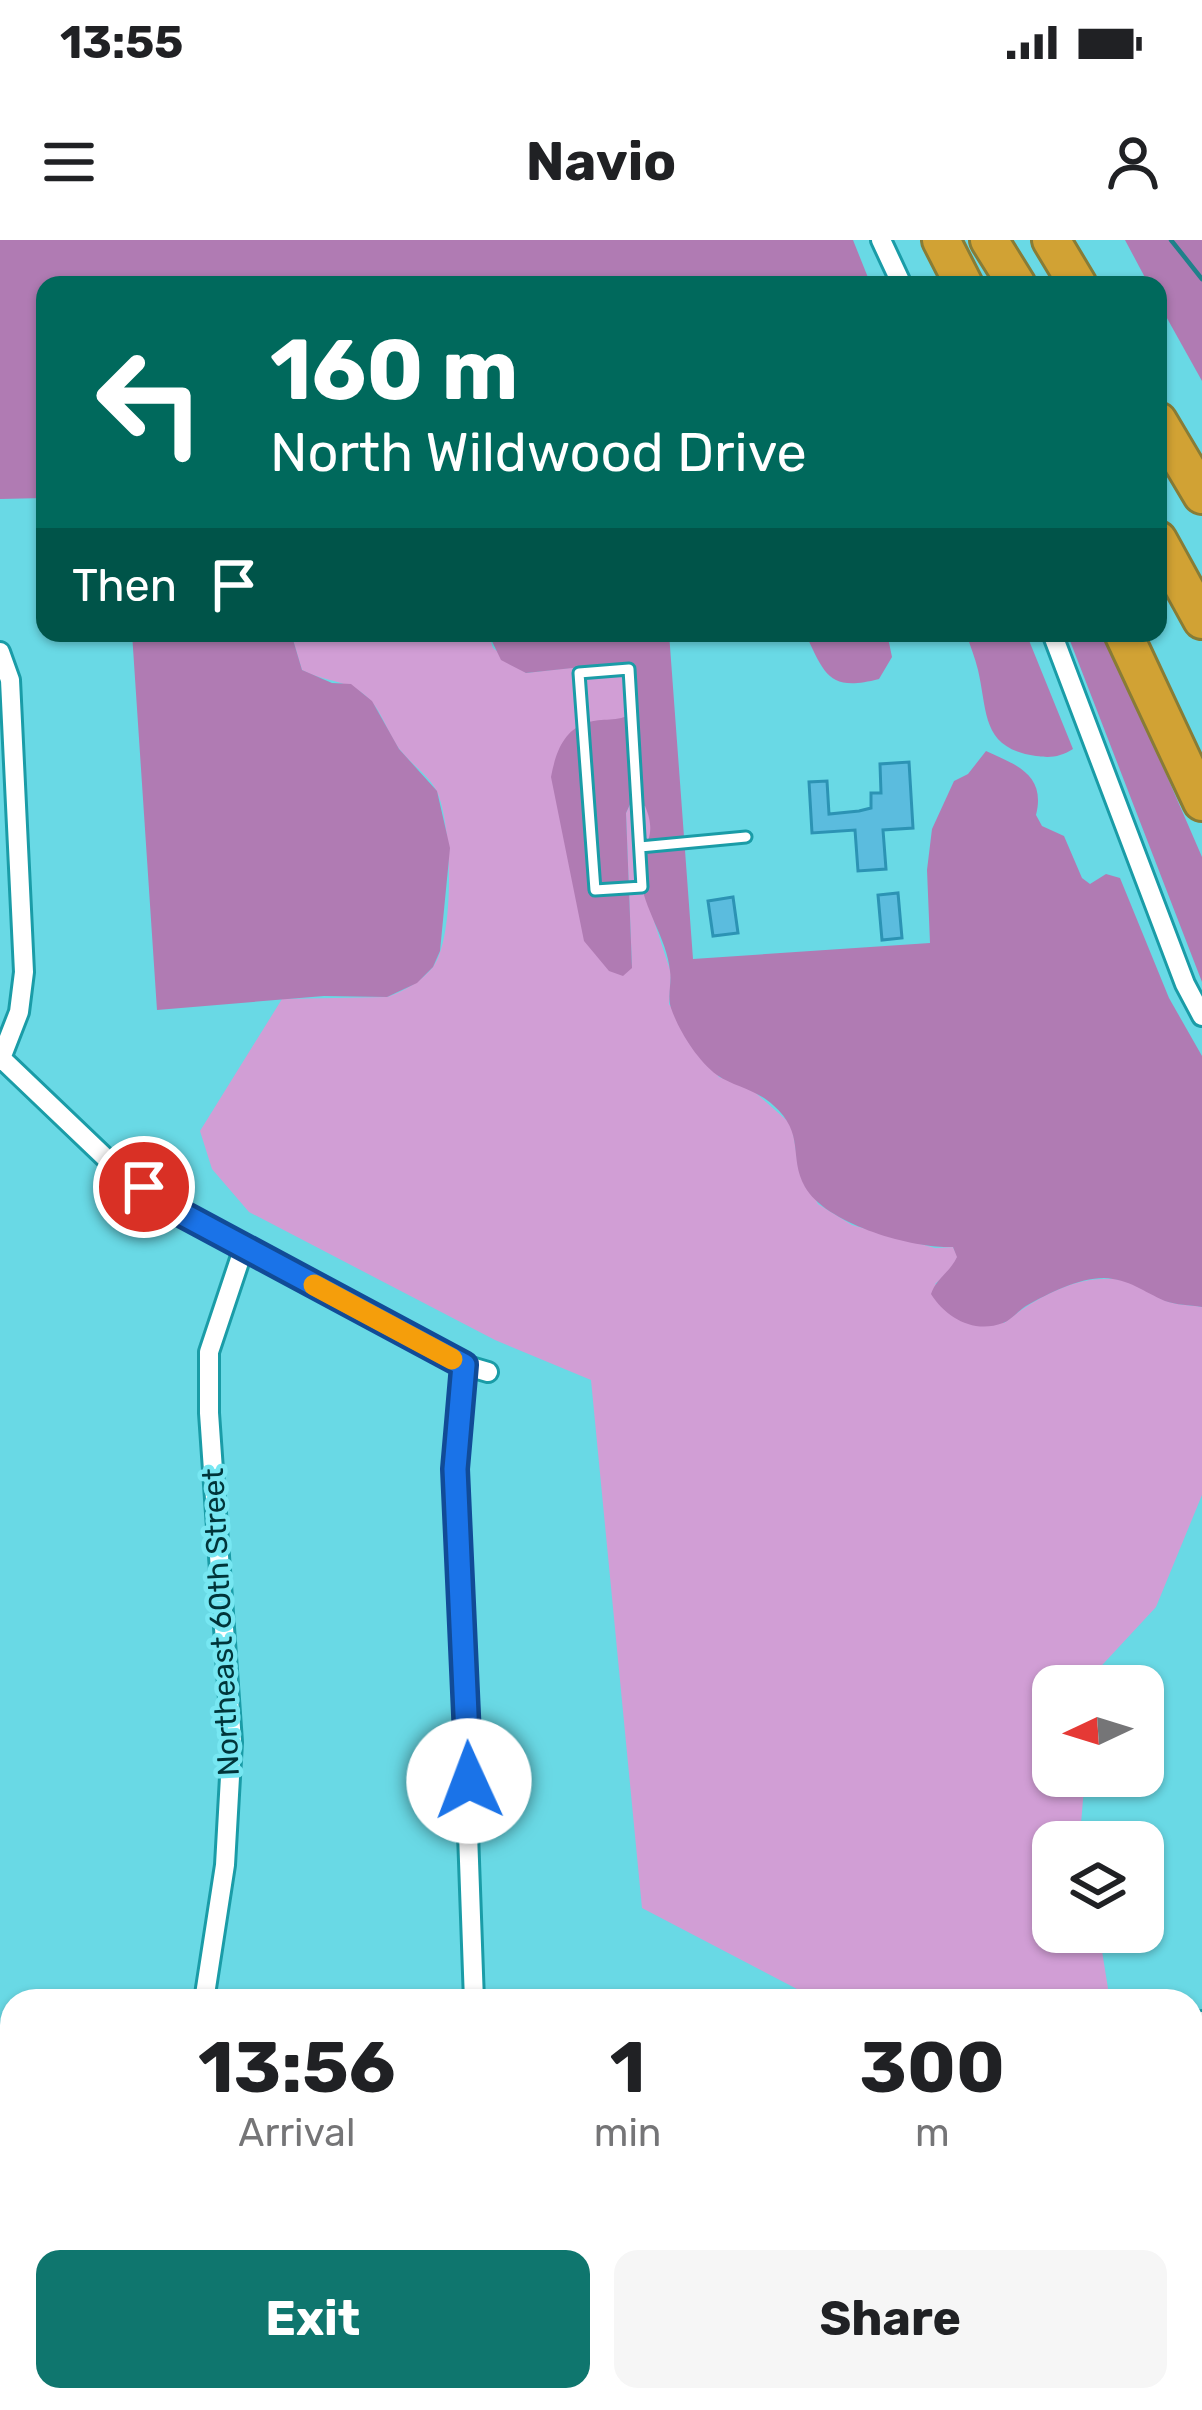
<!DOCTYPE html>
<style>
:root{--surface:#fff;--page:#f6f6f6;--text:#202124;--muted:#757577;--accent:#0f766e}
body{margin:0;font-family:Rubik,sans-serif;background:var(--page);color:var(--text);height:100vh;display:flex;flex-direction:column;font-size:45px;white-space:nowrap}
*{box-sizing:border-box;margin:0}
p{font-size:39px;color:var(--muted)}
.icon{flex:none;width:66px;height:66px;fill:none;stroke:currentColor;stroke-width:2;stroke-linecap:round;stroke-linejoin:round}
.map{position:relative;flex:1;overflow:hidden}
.details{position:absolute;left:0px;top:1749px;width:1203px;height:423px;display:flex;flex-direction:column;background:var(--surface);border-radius:36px 36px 0 0;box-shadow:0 3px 9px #0004}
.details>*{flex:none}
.banner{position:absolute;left:36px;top:36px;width:1131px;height:366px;border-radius:24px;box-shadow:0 3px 9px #0004;background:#00695c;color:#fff;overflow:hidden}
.needle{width:78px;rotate:266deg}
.controls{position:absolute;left:1032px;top:1425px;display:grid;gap:24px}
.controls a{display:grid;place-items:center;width:132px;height:132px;border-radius:24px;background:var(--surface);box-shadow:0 3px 9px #0004;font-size:60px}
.pin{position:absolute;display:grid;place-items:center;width:102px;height:102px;color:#fff;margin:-51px;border:6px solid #fff;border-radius:50%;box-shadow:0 3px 12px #0007}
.me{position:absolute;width:132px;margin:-66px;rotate:358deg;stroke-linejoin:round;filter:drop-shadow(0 0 9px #0008)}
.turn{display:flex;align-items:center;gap:42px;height:252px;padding:0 36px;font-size:54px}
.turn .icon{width:156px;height:156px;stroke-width:2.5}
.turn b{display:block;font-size:84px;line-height:102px}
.then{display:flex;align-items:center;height:114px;padding:0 36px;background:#0003;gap:24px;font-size:45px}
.eta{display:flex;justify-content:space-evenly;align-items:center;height:204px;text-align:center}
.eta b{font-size:72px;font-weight:700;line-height:84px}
.cta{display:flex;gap:24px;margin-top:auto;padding:24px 36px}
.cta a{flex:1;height:138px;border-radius:24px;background:var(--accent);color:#fff;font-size:48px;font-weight:700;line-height:138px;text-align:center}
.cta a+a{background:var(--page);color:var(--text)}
.status{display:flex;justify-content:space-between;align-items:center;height:84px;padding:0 60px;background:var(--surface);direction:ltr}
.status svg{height:33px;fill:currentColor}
header{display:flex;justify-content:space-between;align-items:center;height:156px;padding:0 36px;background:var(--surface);font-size:54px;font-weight:700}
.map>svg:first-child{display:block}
</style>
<div class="status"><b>13:55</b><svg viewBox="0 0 49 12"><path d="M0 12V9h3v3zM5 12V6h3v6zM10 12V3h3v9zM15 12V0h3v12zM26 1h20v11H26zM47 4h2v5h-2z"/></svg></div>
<header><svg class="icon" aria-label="menu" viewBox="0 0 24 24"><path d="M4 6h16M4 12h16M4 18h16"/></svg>Navio<svg class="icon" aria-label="person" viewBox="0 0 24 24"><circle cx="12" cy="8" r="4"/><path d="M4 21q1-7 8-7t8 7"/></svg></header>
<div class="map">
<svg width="1202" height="2170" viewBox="0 0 1202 2170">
<rect width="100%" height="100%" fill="#69d9e5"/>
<path fill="#d19ed5" d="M291,393H488L493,408L526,433L628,421L635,457L633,473L622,480L585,483L632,728L626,573L631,562L646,566L652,581L649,609L654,681L671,733L669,764L719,837L749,847L792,885L798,924L818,964L852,985L935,1008L953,1007L958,1017L951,1030L935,1044L1004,1083C1040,1054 1092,1026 1139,1045C1148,1048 1155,1056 1164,1060C1175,1065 1190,1065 1202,1067V1255L1156,1367L1092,1436L1091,1446H1053V1536H1085L1081,1584L1084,1602H1053V1692H1099L1110,1761H820L642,1668L591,1140L495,1100L249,972L212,929L200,891L282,759L387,757C403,752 423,740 433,727C455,697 452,588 438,554C431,537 413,526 402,512C388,496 383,472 368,458C350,440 324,442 302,430Z"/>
<path fill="#b07bb3" d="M0,0H853L871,45H45V258L0,259Z
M1125,0H1202V141L1158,62V45H1149Z
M132,393H291L302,430L332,443L351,444L372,461L399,509L437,551L450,608L440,711L433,727L417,743L387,757L324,756L157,770Z
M488,393H669L693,719L930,703L927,630L932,589L954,541L968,534L986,511C1017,525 1046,535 1036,575L1042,586L1064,596L1082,638L1090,644L1106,634L1120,638L1169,758L1202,816V1067C1190,1065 1176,1065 1165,1061C1144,1052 1129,1039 1104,1038C1078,1038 1049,1053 1026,1066C1018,1071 1011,1080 1003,1083C974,1094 946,1078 931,1054C936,1039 950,1032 957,1017L953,1007C913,1009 826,984 805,947C788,916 806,894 773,865C754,848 734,847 717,835C697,820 679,791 671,768C667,756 672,743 670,731C667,698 643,669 640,635C638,607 660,601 645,566L631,562L626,573L632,728L623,736L609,731L584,701L551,537C555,516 562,491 586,483C603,477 617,483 633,473L635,457L628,422L526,433L501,420Z
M805,393H887L892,417L879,439C829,452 825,435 805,393Z
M966,393H1026L1073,509C1060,517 1051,518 1036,516C981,508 988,473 978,430C975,418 970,405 966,393Z
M1067,393H1105L1202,617V742Z"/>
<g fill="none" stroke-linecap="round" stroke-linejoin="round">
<path stroke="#1f818a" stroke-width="4.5" d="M1171,0L1202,39"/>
</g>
<path fill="#5bbcde" stroke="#2c93b4" stroke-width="3" d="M909,522L913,588L883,590L886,629L858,631L855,590L812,593L809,542L827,541L829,574L859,571L871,568V553H881L880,524Z
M898,653L902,698L882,700L878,655Z
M733,657L738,693L713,696L708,661Z"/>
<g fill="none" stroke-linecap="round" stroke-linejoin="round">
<defs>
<path id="service" d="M629,429L642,647L595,650L579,433Z
M640,607L746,597
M594,2160L595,2170"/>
<path id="minor" d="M881,0L902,45
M1052,393L1185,744L1202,776
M0,412L10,440L24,732L19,772L0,821
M0,817L112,924L175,970L464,1125L488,1132
M464,1125L455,1229L474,1761
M204,1761L225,1625L232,1502L209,1173V1112L244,1007
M1196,1796L1202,1781
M1191,2098L1202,2097
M1051,2160L1052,2170
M133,2170L135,2160
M235,2170L390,2160"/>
<path id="motorway" d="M941,0L964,45
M989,0L1017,45
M1051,0L1078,45
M1158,181L1202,255
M1158,300L1202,380
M1123,393L1202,562"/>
</defs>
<use href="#service" stroke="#1a9ca7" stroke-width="15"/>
<use href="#minor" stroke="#1a9ca7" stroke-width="24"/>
<use href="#motorway" stroke="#887c36" stroke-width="42"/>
<use href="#service" stroke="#fff" stroke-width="9"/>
<use href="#minor" stroke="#fff" stroke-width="18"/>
<use href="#motorway" stroke="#d1a234" stroke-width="36"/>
</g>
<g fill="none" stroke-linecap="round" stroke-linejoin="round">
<defs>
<path id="route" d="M144,947L175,970L464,1125L455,1229L469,1541"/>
</defs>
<use href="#route" stroke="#114b97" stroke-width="30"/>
<use href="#route" stroke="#1a73e8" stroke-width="21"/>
<path stroke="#f59e0b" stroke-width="21" d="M314,1045L452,1119"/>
</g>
<g text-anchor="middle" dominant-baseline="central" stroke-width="9" stroke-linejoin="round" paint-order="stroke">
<g font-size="30" fill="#00353a" stroke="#77e7f2">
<text transform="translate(221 1382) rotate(-93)">Northeast 60th Street</text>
</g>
</g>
</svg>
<div class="controls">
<a><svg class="needle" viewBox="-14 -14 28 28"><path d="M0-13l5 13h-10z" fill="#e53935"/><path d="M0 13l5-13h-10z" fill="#757577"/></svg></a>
<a><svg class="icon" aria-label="layers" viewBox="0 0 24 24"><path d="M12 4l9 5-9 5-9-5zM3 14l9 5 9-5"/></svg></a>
</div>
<div class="pin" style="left:144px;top:947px;background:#d93025"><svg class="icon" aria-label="arrive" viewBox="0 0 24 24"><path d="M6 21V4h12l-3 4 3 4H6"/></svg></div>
<svg class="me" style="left:469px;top:1541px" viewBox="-20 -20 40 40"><circle r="19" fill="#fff"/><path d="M0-13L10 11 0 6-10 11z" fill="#1a73e8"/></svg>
<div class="banner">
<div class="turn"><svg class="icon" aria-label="left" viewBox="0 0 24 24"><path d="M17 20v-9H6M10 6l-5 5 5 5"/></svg><div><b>160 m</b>North Wildwood Drive</div></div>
<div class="then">Then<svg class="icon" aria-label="arrive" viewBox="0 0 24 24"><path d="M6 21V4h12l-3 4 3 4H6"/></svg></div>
</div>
<section class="details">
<div class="eta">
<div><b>13:56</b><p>Arrival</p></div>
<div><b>1</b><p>min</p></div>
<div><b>300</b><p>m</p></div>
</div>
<div class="cta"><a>Exit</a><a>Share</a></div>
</section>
</div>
